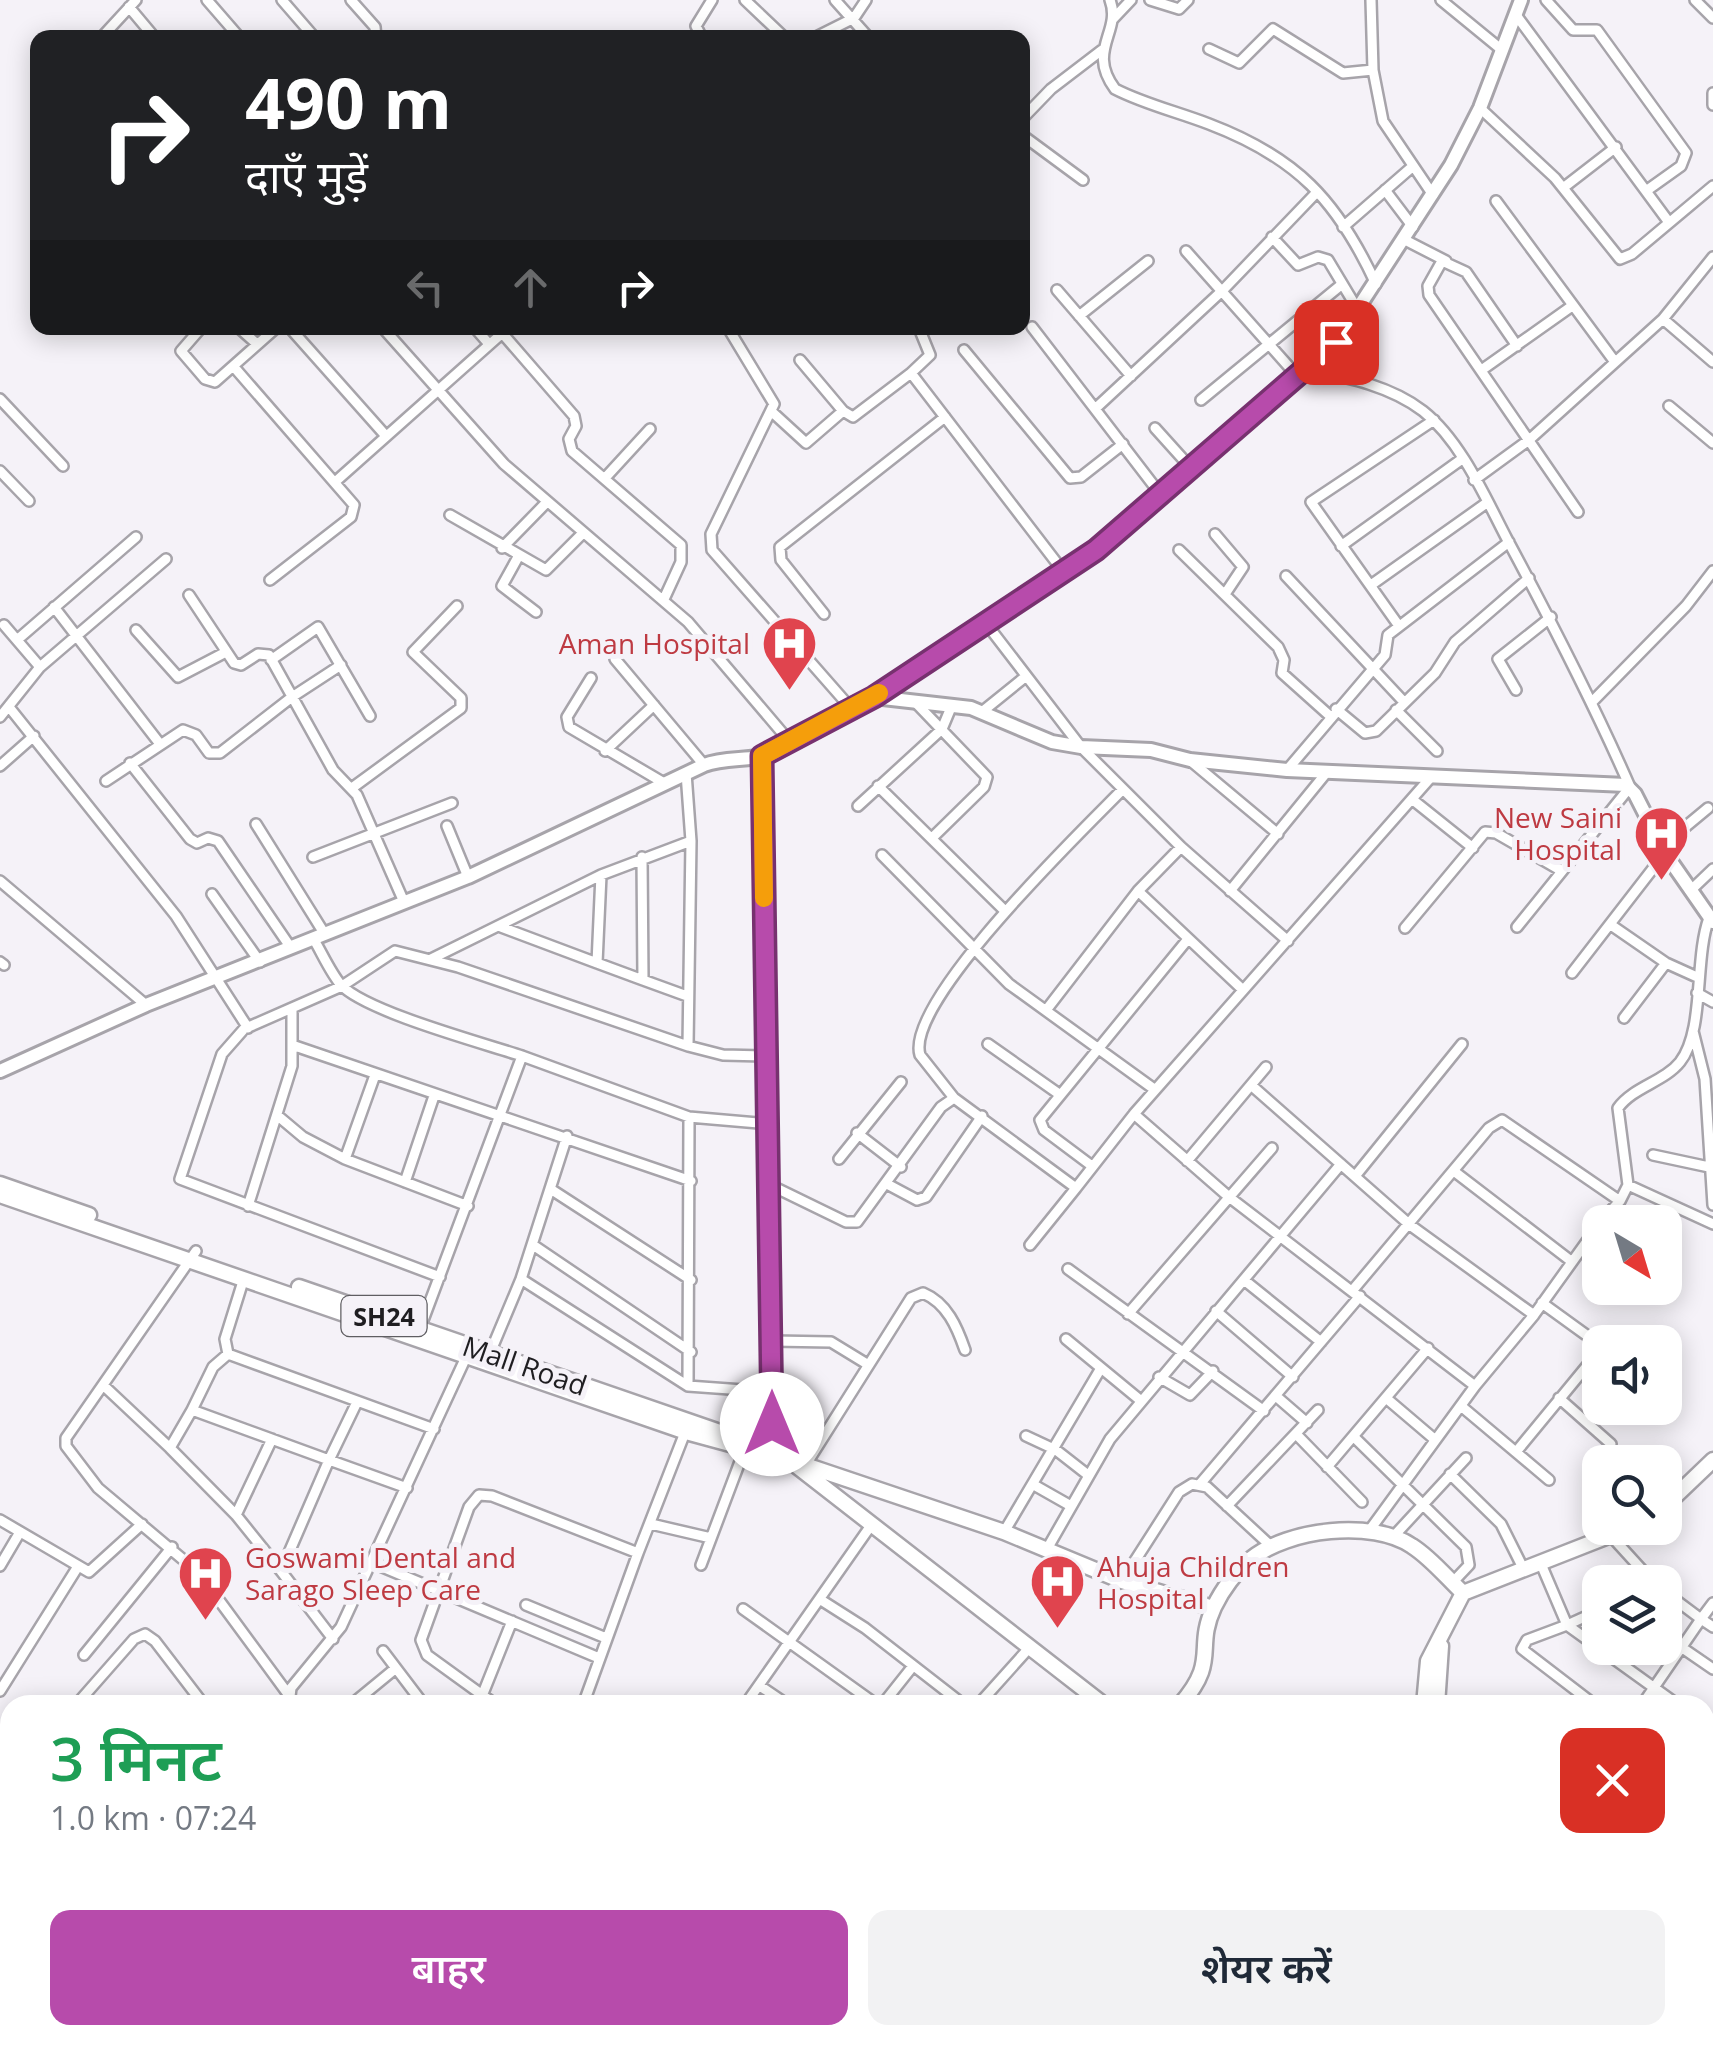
<!DOCTYPE html>
<html lang="hi">
<meta charset="utf-8">
<style>
:root{--surface:#fff;--page:#f2f2f3;--text:#1f2937;--muted:#747a83;--accent:#b74bab}
body{margin:0;font-family:"Open Sans","Noto Sans Devanagari",sans-serif;background:var(--page);color:var(--text);height:100vh;display:flex;flex-direction:column;font-size:38px;white-space:nowrap}
*{box-sizing:border-box;margin:0}
p{font-size:32px;color:var(--muted)}
.icon{flex:none;width:55px;height:55px;fill:none;stroke:currentColor;stroke-width:2;stroke-linecap:round;stroke-linejoin:round}
.map{position:relative;flex:1;overflow:hidden}
.details{position:absolute;left:0px;top:1695px;width:1715px;height:350px;display:flex;flex-direction:column;background:var(--surface);border-radius:30px 30px 0 0;box-shadow:0 5px 25px #0003}
.details>*{flex:none}
.top-card{position:absolute;left:30px;top:30px;width:1000px;height:305px;border-radius:20px;box-shadow:0 5px 25px #0003;background:#202124;color:#fff;overflow:hidden}
.needle{width:65px;rotate:142deg}
.controls{position:absolute;left:1582px;top:1205px;display:grid;gap:20px}
.controls a{display:grid;place-items:center;width:100px;height:100px;border-radius:20px;background:var(--surface);box-shadow:0 5px 25px #0003;font-size:50px}
.pin{position:absolute;display:grid;place-items:center;width:85px;height:85px;color:#fff;margin:-42px;border-radius:20px;box-shadow:0 5px 15px #0006}
.me{position:absolute;width:110px;margin:-55px;rotate:0deg;stroke-linejoin:round;filter:drop-shadow(0 0 8px #0008)}
.turn{display:flex;align-items:center;gap:35px;height:210px;padding:0 50px;font-size:45px}
.turn .icon{width:130px;height:130px;stroke-width:2.5}
.turn b{display:block;font-size:70px;line-height:85px}
.lanes{display:flex;align-items:center;height:95px;padding:0 50px;background:#0003;justify-content:center;gap:50px;direction:ltr}
.lanes .off{opacity:.35}
.round{display:grid;place-items:center;flex:none;width:105px;height:105px;border-radius:20px;background:var(--page)}
.overview{display:flex;align-items:center;justify-content:space-between;height:170px;padding:0 50px}
h1{font-size:60px;font-weight:600;line-height:75px;color:#1e9e55}
.button{display:flex;gap:20px;margin-top:auto;padding:20px 50px}
.button a{flex:1;height:115px;border-radius:20px;background:var(--accent);color:#fff;font-size:40px;font-weight:600;line-height:115px;text-align:center}
.button a+a{background:var(--page);color:var(--text)}
.map>svg:first-child{display:block}
</style>
<div class="map">
<svg width="1713" height="2045" viewBox="0 0 1713 2045">
<rect width="100%" height="100%" fill="#f5f2f8"/>
<g fill="none" stroke-linecap="round" stroke-linejoin="round">
<defs>
<path id="street" d="M207,0L240,38
M282,0L315,38
M351,0L375,27L376,38
M745,0L785,38
M835,0L869,38
M1110,0C1122,32 1086,50 1115,89C1144,104 1178,112 1209,124C1296,157 1337,200 1376,284
M1150,0L1179,9L1188,0
M1371,0L1373,70L1383,121L1433,195
M1441,0L1502,50
M1546,0L1573,30H1597L1686,153L1681,166L1646,191
M1695,0L1713,18
M129,7L155,38
M1516,15L1668,221
M1113,19L1131,0
M101,38L136,0
M702,38L696,26L712,0
M814,38L854,18L866,0
M1209,49L1239,63L1273,29L1343,73L1373,70
M1713,93V105
M1480,108L1555,178L1620,259L1632,254L1713,186
M1022,119L1051,89L1102,50
M1022,135L1083,180
M1563,188L1616,147
M1385,190L1413,227
M1496,201L1615,362
M1343,227L1412,167
M1272,237L1298,265L1318,257L1328,260L1358,310
M1405,240L1446,261
M1186,251L1298,377
M1057,290L1131,376
M1079,316L1148,261
M1663,319L1713,362
M1032,327L1161,495
M201,328L181,351L205,379L215,382L276,328
M239,328L257,344
M290,328L386,436
M383,328L504,464L688,622L790,742
M475,328L489,344
M728,328L774,404L711,534L712,550L849,706
M502,333L574,416L576,426L569,439L572,451L681,545V562L664,599
M1517,346L1466,272L1442,261L1428,286L1429,295L1578,512
M964,350L1070,478L1081,477L1123,444
M800,360L843,411L853,417L911,373L1063,571
M234,367L354,505L351,517L270,580
M1308,369C1346,377 1391,386 1423,411C1461,441 1485,497 1507,539C1551,621 1593,702 1630,787L1517,927
M1483,369L1572,306
M911,373L930,355L919,328
M0,399L63,466
M1201,400L1341,285
M1669,406L1713,443
M1097,407L1223,290L1317,192
M771,411L806,443L843,411
M1155,428L1191,468
M0,471L29,501
M605,478L650,429
M1474,480L1529,440L1663,319L1713,257
M335,482L508,328
M450,515L546,570L582,534
M1215,534L1243,567L1225,594
M1341,546L1462,459
M502,548L546,503
M1179,550L1278,647L1284,660L1282,673L1330,716
M518,557L502,586L536,612
M1286,576L1404,702
M1371,585L1488,502
M189,595L234,663L241,665L258,654L269,655L333,770L357,795L404,902
M54,607L160,744
M824,614L781,560L780,547L945,417
M985,622L1081,747L1123,789
M4,625L40,667
M1399,626L1311,502L1434,420
M136,630L178,677L226,652
M17,640L136,537
M615,659L704,765
M271,660L318,627L370,716
M591,678L567,717L569,727L664,783
M1516,690L1498,659L1551,617
M915,702L987,777L984,787L933,837
M1592,702L1686,606L1713,571
M9,707L176,916L248,1028
M1336,709L1365,733L1376,731L1435,673L1455,642L1529,578
M1396,710L1437,751
M983,711L1025,677
M0,717L40,667L166,559
M605,751L654,705
M1192,762L1278,834
M130,763L190,839L197,843L208,838L218,841L291,948
M0,766L34,736
M1287,770L1385,655L1388,635L1509,542
M1432,776L1134,1114L1229,1197L1475,1386L1534,1315L1600,1223
M106,781L183,730L196,735L209,753H220L292,697L341,665
M878,786L1004,910
M352,788L461,708V698L413,652L457,606
M1413,800L1473,848
M858,806L942,729L952,705
M256,824L324,933
M447,826L468,877
M691,841L688,1046L723,1055L767,1056
M1661,847L1708,808
M882,855L1009,984L1154,1089
M313,857L452,803
M642,857L643,980L687,996
M601,875L597,963L643,980
M0,881L146,1005
M1138,891L1243,990
M1230,891L1327,772
M1690,891L1713,869
M212,894L260,962
M1611,925L1666,963L1697,977
M501,927L597,963
M1405,928L1485,832L1496,833L1562,871
M313,938C322,953 330,972 341,985C367,1012 483,1043 522,1056
M431,959L601,875L691,841L686,773
M0,962L4,965
M1572,973L1665,853
M1697,993L1713,1002
M1047,1009L1138,891L1181,847
M1624,1018L1666,963
M1693,1031L1705,1079L1713,1205
M988,1044L1059,1094
M292,1045L691,1181
M1251,1085L1410,1225L1534,1315
M954,1098L920,1055C904,1002 1083,830 1123,789L1181,847L1288,941
M278,1116L303,1137L345,1159L375,1075
M857,1133L901,1167
M1653,1155L1709,1167
M345,1159L468,1206
M839,1159L901,1082
M1187,1161L1266,1067
M1092,1166L1044,1130L1040,1120L1188,939
M1455,1172L1571,1261
M1356,1175L1462,1044
M405,1182L434,1096
M887,1184L917,1200L926,1197L982,1116
M770,1185L846,1222H857L941,1107L954,1098L1076,1188L1134,1114
M1628,1185L1713,1224
M552,1190L691,1280
M248,1206L292,1066V1009
M1600,1222L1620,1201L1628,1185L1618,1108C1633,1087 1664,1082 1680,1062C1705,1030 1694,959 1709,918
M533,1245L691,1352
M1030,1245L1076,1188
M196,1251L66,1438V1446L98,1488L199,1573L288,1694
M1068,1269L1264,1411
M440,1277L180,1179L222,1054L244,1029L342,986L395,951L458,967L688,1046
M521,1279L688,1386L771,1392
M1244,1280L1321,1342
M1352,1291L1489,1128L1502,1120L1620,1201
M1542,1303L1600,1345
M1216,1311L1293,1377
M1128,1314L1272,1148
M419,1331L522,1056L689,1117L770,1124
M1066,1339L1140,1400
M773,1341L831,1342L867,1364
M490,1353L521,1279L567,1136
M228,1354L225,1339L244,1278
M1159,1377L1190,1395L1213,1371
M103,1385L170,1448
M1665,1385L1670,1387
M688,1386L689,1117
M1277,1397L1307,1423
M1386,1398L1433,1438
M1559,1398L1611,1444
M357,1402L329,1460L192,1410L213,1367L228,1354L434,1429
M1461,1406L1549,1480
M192,1410L170,1448L236,1515L281,1571
M1297,1435L1362,1502
M1026,1436L1056,1450L1088,1475
M1354,1437L1466,1547L1469,1565L1452,1583
M1516,1452L1600,1350
M805,1466L911,1298L923,1293C947,1303 957,1327 965,1350
M1327,1467L1428,1348
M1450,1474L1501,1524L1524,1570
M1200,1484L1360,1296
M1034,1485L1071,1506
M1227,1506L1318,1410
M236,1515L272,1439
M0,1520L89,1572L142,1524
M651,1524L711,1538
M1369,1531L1475,1386
M1004,1532L1101,1368
M1393,1537L1466,1458
M1612,1537L1653,1582
M1047,1549L1110,1439L1341,1164
M638,1553L686,1430
M373,1563L599,1658
M1541,1564L1567,1625L1527,1640L1522,1649L1595,1705
M701,1565L744,1451
M0,1566L20,1532
M1122,1581L1179,1492L1192,1484L1207,1487L1272,1547
M821,1600L865,1628L964,1705
M1713,1603L1701,1619L1713,1627
M526,1605L606,1638
M743,1609L877,1705
M1600,1610L1567,1625L1678,1705
M1665,1636L1713,1669
M333,1639L281,1571L329,1460L407,1488
M383,1651L424,1705
M84,1655L172,1547
M760,1686L788,1705
M0,1691L77,1568
M482,1696L512,1621
M76,1705L134,1639L145,1634L155,1641L204,1705
M289,1705L291,1688L341,1627L467,1355
M351,1705L396,1668
M496,1705L427,1655L421,1640L469,1507L479,1495L492,1496L638,1553L583,1705
M745,1705L872,1524
M882,1705L913,1666
M978,1705L1030,1647
M1642,1705L1701,1619L1665,1592
M1713,1735L1708,1742L1713,1745
M1705,1782L1713,1787
M0,1795L10,1782
M0,1885L10,1874
M0,1981L10,1970
M1705,2007L1713,1998
M67,2035L80,2045
M494,2035L503,2045
M937,2035L952,2045
M34,2045L42,2035
M105,2045L113,2035
M139,2045L148,2035
M173,2045L181,2035
M1241,2045L1249,2035
M1674,2045L1682,2035"/>
<path id="secondary" d="M874,697L971,708L1052,742L1081,747L1151,750L1190,760L1287,770L1626,785L1635,794L1665,853L1713,922
M762,756L773,1457
M0,1071L146,1005L468,877L704,765C727,756 754,762 775,752C809,736 837,706 874,697L1096,550L1336,342L1451,165L1480,108L1521,0"/>
<path id="primary" d="M0,1184L89,1215
M0,1195L686,1432L789,1460L1104,1705
M299,1287L749,1442L764,1453
M799,1463L1004,1532L1122,1581L1213,1608
M1665,1506L1713,1460
M1180,1705C1220,1659 1194,1650 1214,1607C1222,1590 1236,1571 1251,1559C1288,1529 1372,1519 1412,1546C1431,1558 1447,1578 1463,1593
M1424,1705L1428,1661L1463,1593L1629,1528
M1437,1705L1441,1646"/>
<path id="highway" d="M1527,2035L1541,2045
M893,2045L901,2035"/>
</defs>
<use href="#street" stroke="#a7a4aa" stroke-width="14"/>
<use href="#secondary" stroke="#a7a4aa" stroke-width="18"/>
<use href="#primary" stroke="#a7a4aa" stroke-width="19"/>
<use href="#highway" stroke="#a7a4aa" stroke-width="20"/>
<use href="#street" stroke="#fff" stroke-width="9"/>
<use href="#secondary" stroke="#fff" stroke-width="12"/>
<use href="#primary" stroke="#fff" stroke-width="14"/>
<use href="#highway" stroke="#fff" stroke-width="15"/>
</g>
<g fill="none" stroke-linecap="round" stroke-linejoin="round">
<defs>
<path id="route" d="M772,1424L762,756L874,697L1096,550L1336,342"/>
</defs>
<use href="#route" stroke="#77316f" stroke-width="25"/>
<use href="#route" stroke="#b74bab" stroke-width="18"/>
<path stroke="#f59e0b" stroke-width="18" d="M764,898L762,756L879,693"/>
</g>
<defs>
<symbol id="hospital-pin" viewBox="-11 -11 22 30"><path d="M0 17L-7.5 6A9.5 9.5 0 1 1 7.5 6Z" fill="#e0444e" stroke="#f5f2f8"/><path d="M-5-5h3v3.5h4V-5h3V5h-3V1.5h-4V5h-3Z" fill="#fff"/></symbol>
</defs>
<g fill-rule="evenodd">
<use href="#hospital-pin" x="758" y="612" width="63" height="86"/>
<use href="#hospital-pin" x="1630" y="802" width="63" height="86"/>
<use href="#hospital-pin" x="174" y="1542" width="63" height="86"/>
<use href="#hospital-pin" x="1026" y="1550" width="63" height="86"/>
</g>
<g text-anchor="middle" dominant-baseline="central" stroke-width="10" stroke-linejoin="round" paint-order="stroke">
<rect fill="#f5f2f8" stroke="#5f5e62" stroke-width="2.5" x="341.5" y="1296" width="85" height="40" rx="8"/>
<g font-size="25" font-weight="bold" fill="#1f1e21">
<text x="384" y="1316">SH24</text>
</g>
<g font-size="28" fill="#be3a42" stroke="#f5f2f8" text-anchor="end">
<text x="750" y="643">Aman Hospital</text>
<text x="1622" y="817">New Saini<tspan x="1622" dy="32">Hospital</tspan></text>
<text x="245" y="1557" text-anchor="start">Goswami Dental and<tspan x="245" dy="32">Sarago Sleep Care</tspan></text>
<text x="1097" y="1566" text-anchor="start">Ahuja Children<tspan x="1097" dy="32">Hospital</tspan></text>
</g>
<g font-size="28" fill="#1f1e21" stroke="#f5f2f8">
<text transform="translate(525 1365) rotate(19)">Mall Road</text>
</g>
</g>
</svg>
<div class="controls">
<a><svg class="needle" viewBox="-14 -14 28 28"><path d="M0-13l5 13h-10z" fill="#e53935"/><path d="M0 13l5-13h-10z" fill="#747a83"/></svg></a>
<a><svg class="icon" aria-label="sound" viewBox="0 0 24 24"><path d="M4 9h4l5-4v14l-5-4H4zM17 9q2 3 0 6"/></svg></a>
<a><svg class="icon" aria-label="search" viewBox="0 0 24 24"><circle cx="10" cy="10" r="6"/><path d="M15 15l6 6"/></svg></a>
<a><svg class="icon" aria-label="layers" viewBox="0 0 24 24"><path d="M12 4l9 5-9 5-9-5zM3 14l9 5 9-5"/></svg></a>
</div>
<div class="pin" style="left:1336px;top:342px;background:#d93025"><svg class="icon" aria-label="arrive" viewBox="0 0 24 24"><path d="M6 21V4h12l-3 4 3 4H6"/></svg></div>
<svg class="me" style="left:772px;top:1424px" viewBox="-20 -20 40 40"><circle r="19" fill="#fff"/><path d="M0-13L10 11 0 6-10 11z" fill="#b74bab"/></svg>
<div class="top-card">
<div class="turn"><svg class="icon" aria-label="right" viewBox="0 0 24 24"><path d="M7 20v-9h11M14 6l5 5-5 5"/></svg><div><b>490 m</b>दाएँ मुड़ें</div></div>
<div class="lanes"><svg class="icon off" aria-label="left" viewBox="0 0 24 24"><path d="M17 20v-9H6M10 6l-5 5 5 5"/></svg><svg class="icon off" aria-label="ahead" viewBox="0 0 24 24"><path d="M12 20V5M6 11l6-6 6 6"/></svg><svg class="icon" aria-label="right" viewBox="0 0 24 24"><path d="M7 20v-9h11M14 6l5 5-5 5"/></svg></div>
</div>
<section class="details">
<div class="overview"><div><h1>3 मिनट</h1><p>1.0 km · 07:24</p></div><a class="round" style="background:#d93025;color:#fff"><svg class="icon" aria-label="close" viewBox="0 0 24 24"><path d="M6 6l12 12M18 6L6 18"/></svg></a></div>
<div class="button"><a>बाहर</a><a>शेयर करें</a></div>
</section>
</div>
